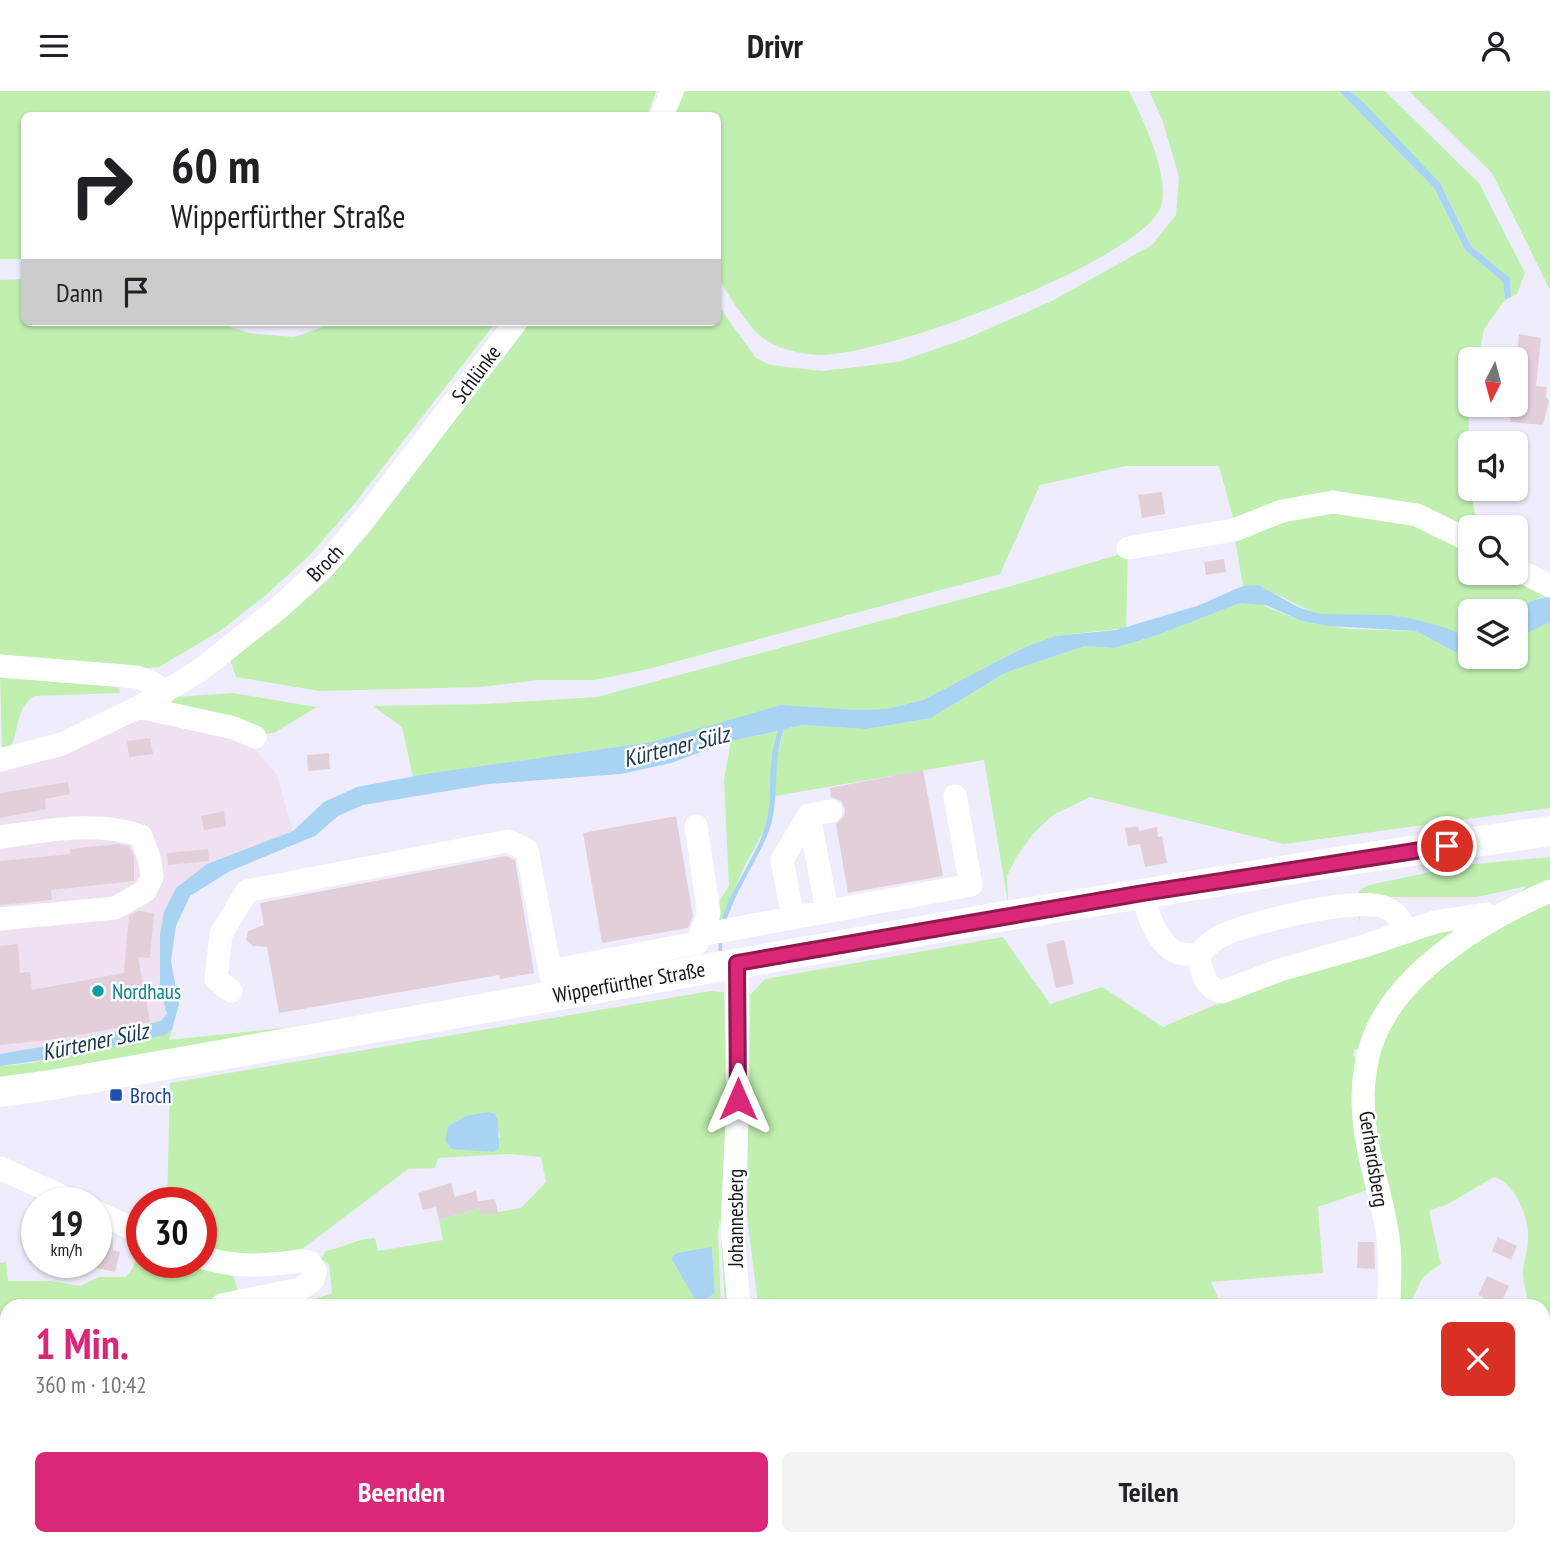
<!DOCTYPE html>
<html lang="de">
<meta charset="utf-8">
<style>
:root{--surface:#fff;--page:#f2f2f2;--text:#202124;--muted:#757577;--accent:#db2777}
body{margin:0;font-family:"PT Sans Narrow",sans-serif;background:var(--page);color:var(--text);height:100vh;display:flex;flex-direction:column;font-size:26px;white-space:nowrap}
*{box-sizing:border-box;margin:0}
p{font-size:23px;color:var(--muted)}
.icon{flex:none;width:38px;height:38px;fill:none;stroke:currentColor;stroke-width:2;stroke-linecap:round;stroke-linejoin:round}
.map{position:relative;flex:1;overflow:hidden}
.side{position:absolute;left:0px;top:1208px;width:1550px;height:247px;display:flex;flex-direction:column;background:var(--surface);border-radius:21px 21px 0 0;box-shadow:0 2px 5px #0004}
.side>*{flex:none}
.guide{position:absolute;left:21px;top:21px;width:700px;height:214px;border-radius:10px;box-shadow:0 2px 5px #0004;background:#fff;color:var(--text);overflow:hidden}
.needle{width:46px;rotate:186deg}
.buttons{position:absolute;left:1458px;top:256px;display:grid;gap:14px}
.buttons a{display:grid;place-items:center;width:70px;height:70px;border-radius:10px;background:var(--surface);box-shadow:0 2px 5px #0004;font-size:35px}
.speed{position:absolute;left:21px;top:1096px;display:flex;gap:14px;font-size:35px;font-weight:700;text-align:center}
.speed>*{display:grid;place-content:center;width:91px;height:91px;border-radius:50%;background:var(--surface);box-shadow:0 2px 5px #0004;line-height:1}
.speed small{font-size:18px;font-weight:400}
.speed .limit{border:10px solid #d22;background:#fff;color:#111}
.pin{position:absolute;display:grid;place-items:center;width:60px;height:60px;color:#fff;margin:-30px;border:4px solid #fff;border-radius:50%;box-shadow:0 2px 7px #0007}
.me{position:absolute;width:77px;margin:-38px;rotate:0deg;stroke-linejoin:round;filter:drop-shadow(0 0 5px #0008)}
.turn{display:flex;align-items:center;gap:24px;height:147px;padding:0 35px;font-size:32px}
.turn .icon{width:91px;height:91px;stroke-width:2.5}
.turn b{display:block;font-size:49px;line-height:60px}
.then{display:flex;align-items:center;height:66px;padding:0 35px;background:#0003;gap:14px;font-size:26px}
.round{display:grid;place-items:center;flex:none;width:74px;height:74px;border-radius:10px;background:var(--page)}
.summary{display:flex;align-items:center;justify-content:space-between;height:119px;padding:0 35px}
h1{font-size:42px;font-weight:700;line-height:52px;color:var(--accent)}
.button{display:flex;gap:14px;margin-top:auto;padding:14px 35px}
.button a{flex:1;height:80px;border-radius:10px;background:var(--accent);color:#fff;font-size:28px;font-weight:700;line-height:80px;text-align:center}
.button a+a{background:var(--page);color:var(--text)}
header{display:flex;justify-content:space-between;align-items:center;height:91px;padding:0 35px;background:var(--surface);font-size:32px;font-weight:700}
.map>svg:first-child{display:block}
</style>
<header><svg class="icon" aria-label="menu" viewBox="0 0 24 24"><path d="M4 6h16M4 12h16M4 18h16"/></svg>Drivr<svg class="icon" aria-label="person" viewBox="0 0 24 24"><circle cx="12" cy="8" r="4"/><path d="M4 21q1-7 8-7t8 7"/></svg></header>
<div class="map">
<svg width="1550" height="1454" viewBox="0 0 1550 1454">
<rect width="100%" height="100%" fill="#efedfd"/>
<path fill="#efe0f2" d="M141,624L245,647L277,684L293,740L207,773L160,843V899L167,924L161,931L75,950L0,963V678Z"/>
<path fill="#c0efb0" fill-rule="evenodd" d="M0,0H656L648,24H24V168H0Z
M685,0H1129C1142,26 1174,92 1159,120C1128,174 883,266 818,264C797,263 776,258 759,244C751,237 719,193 718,183C715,168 718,151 718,136C718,99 718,62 718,24H675Z
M1149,0H1339L1434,97L1465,159L1503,191L1505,209L1484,238L1478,268H1470L1468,382L1477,436H1470V442L1332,405L1235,434L1219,375H1126L1040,394L1000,483L648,578L595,589H539L480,596L319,600L236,586L230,568L277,534L329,488L369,442L529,231H718V214L756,267L770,274L822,280L898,271L965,248L1054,209L1152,154L1176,124L1179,86L1162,28Z
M1350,0H1385L1479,92L1525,182L1517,203L1511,206L1510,187L1471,155L1440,92Z
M1409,0H1550V199L1492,82Z
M24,188V231H215L249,242L294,246L337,231H496L355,412L310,464L266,504L220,540L159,576L135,578L0,567V189Z
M1332,422L1412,434L1470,461V481H1506L1548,504L1531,510L1516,522L1470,520V547L1320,523C1294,515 1268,494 1243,495L1234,443L1284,429Z
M1128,461L1126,537L1055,545L1023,557L923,609L886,618L854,619L710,636L652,651L413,686L402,636L373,615L485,613L597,606L1004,497Z
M1255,511L1301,530L1350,538L1416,540L1457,562L1470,565H1516V548L1550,531V717L1284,753L1090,706L1053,724L1033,743L1017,765L1007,785L1008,812L984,669L775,705L776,669L784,638L803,634L866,638L931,627L1005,582L1085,555L1114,557L1158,544L1240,512Z
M0,582L119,593L120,602L34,605C15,618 20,639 10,657L2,658Z
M233,602L317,616L274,642L263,643L156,616L176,606Z
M779,640L771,668V710L765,738L743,778L720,834L711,836L719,811L729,795L724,689L731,650Z
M1550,766V795L1518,803L1527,795L1477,806H1373L1361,818L1359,832L1357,804L1361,798L1369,794L1464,774Z
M1550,811V1226H1544V1214H1529C1527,1204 1523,1192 1523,1182C1523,1171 1528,1160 1528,1149C1530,1129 1515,1091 1494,1086L1448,1113L1429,1120L1441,1173L1423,1186L1409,1214H1399L1400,1154L1383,1086L1372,1004L1376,972L1388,942L1405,913L1429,887L1468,853Z
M1457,837L1362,960L1355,958L1353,965L1359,967L1367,1099L1318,1116L1323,1182L1211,1191L1221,1214H758L747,1125L750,904L765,888L1003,846L1050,913L1102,896L1163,936C1258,893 1357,866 1457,837Z
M720,861L0,991V975L32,972L165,944L172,939L169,949L292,936Z
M711,900L724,901L730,1214H725L720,1128L718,1141L721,1214H716L715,1208L706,1214H699L715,1202L712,1157L671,1167L698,1214H301L332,1202L329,1173L321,1168L326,1160C342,1157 359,1147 375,1147L378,1160L443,1149L439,1129L480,1117L482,1124L521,1117L546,1091L541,1066L507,1063L438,1067L435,1077L408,1078L302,1158L252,1167L201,1158V1111H167L170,992ZM495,1023L500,1046L452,1058L445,1050Z
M142,1155V1171H191L234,1186L239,1205L192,1214H7V1236L0,1238V1172L6,1171L8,1190H50L80,1195L99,1186H126L132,1178Z
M1550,1289V1454H1438L1435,1447H1544V1290Z
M130,1447H730L729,1454H133Z
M781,1447H1306L1309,1454H781Z"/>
<path fill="#a8d3f3" d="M1339,0H1350L1364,12L1440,92L1471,155L1510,187L1511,206L1505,209L1503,191L1465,159L1434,97Z
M1258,494L1298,516L1320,523L1389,524L1414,528L1446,537L1470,547V563L1457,562L1416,540L1329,535L1301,530L1266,514L1240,512L1158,544L1114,557L1085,555L1005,582L931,627L866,638L803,634L784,638C771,673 781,707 769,740C755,776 720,820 722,860L719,861C713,817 753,776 765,736C772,714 769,693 771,671C772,660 775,650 778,640L731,650L671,672L621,683L489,693L363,714L338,725L315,745L230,780L190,805L176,835L171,870L179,913L172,939L165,944L74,965L0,975V963L75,950L161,930L167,923L160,899V843L164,821L176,797L207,773L293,740L324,711L357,696L426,683L652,651L781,614L854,619L886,618L923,609L1023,557L1055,545L1116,539L1197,515L1243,495Z
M1550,505V531L1516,548V522L1531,510Z
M489,1021L495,1023L498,1029L499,1057L494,1061L452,1058L445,1050L448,1035L466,1025Z
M712,1156L715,1202L698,1214L671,1167L677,1162Z"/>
<path fill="#e3cfda" d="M1519,243L1541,247L1536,295L1547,296L1546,306L1549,310L1543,334L1510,331L1511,313H1516V272Z
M1162,401L1165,423L1142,427L1138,404Z
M1224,468L1226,481L1206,484L1204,471Z
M150,647L153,663L129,666L127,650Z
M329,662L330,678L308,680L307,664Z
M923,679L943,785L848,802L836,733L844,725L845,718L841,710L831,706L830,697Z
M68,691L70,703L45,708L46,718L0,727V702Z
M224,720L226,735L204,739L201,725Z
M676,725L693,825L688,837L602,852L583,742Z
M1138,735L1139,740L1157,736L1158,746L1162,745L1167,772L1145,776L1140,753L1128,755L1125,737Z
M118,753L130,756L134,766V790L51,799L52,809L0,814V770L70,763V758Z
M208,758L209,770L168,774L167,762Z
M506,765L515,769L534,882L500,888L499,884L279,922L267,856L253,855L246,849L248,840L264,834L260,812Z
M138,820L154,822L150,867L138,866L150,931L56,948L0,954V855L18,853L20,882L30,881L32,899L124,882L129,825Z
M1064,849L1074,893L1056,897L1046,853Z
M451,1092L455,1106L476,1100L478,1110L495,1108L498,1122L481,1124L480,1117L439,1129L436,1116L423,1119L418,1102Z
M99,1142L112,1146L113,1159L120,1161L115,1181L96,1177Z
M1498,1146L1517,1155L1511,1169L1492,1160Z
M1358,1151H1374L1375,1178L1357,1177Z
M1487,1185L1509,1195L1500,1214H1485L1488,1209L1478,1204Z"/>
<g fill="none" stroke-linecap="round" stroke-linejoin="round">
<path stroke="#fff" stroke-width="23" d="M662,24L672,0
M1128,457L1234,439L1282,420L1333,411L1417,424L1470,450
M1516,478L1550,495
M0,575L137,586L151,591L165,601
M139,616L234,637L255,646
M0,669L62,653L139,616L199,580L281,515L328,471L365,427L516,231
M0,746C46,740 97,729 141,745L150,770L152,786L145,800L115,817L0,828
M1143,802C1146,820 1157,853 1176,861C1182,864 1191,863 1198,864C1202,879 1204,898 1222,901L1280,879L1364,855L1435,831L1486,823L1494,828
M827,820L809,724L831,720
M793,827L782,769L809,724
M700,844L971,794L955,705
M1198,864C1206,856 1213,848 1223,844C1254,831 1357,804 1386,817C1398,822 1401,830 1406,841
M737,872L738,1008L732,1137L739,1214
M550,880L697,852L709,822L696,735
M231,900L216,888L221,843L247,800L508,750L527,759L555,905
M0,1077L74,1111
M96,1121L142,1142
M201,1166C235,1177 265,1175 300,1170L309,1171L315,1180L313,1189L300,1198L222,1214
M1389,1214C1389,1195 1391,1175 1389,1156C1386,1115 1369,1076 1365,1036C1361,1008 1363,973 1374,946C1400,879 1487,827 1550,800
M0,1285L7,1280
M772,1447V1454
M1427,1447L1430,1454"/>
<path stroke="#fff" stroke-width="30" d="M0,1001L51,994L1000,826L1343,770L1550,740"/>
</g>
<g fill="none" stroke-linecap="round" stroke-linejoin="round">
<defs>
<path id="route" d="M738,1008L737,872L1143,802L1447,755"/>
</defs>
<use href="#route" stroke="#8e194d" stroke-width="18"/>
<use href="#route" stroke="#db2777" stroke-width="12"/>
</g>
<circle fill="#0f9aa8" stroke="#fdfdfd" stroke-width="2.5" cx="98" cy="900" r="7"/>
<rect fill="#1a4fb4" stroke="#fdfdfd" stroke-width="2.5" x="109" y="997" width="14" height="14" rx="3.5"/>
<g text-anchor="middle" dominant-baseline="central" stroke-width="5" stroke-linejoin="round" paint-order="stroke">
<g font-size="21" fill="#14131a" stroke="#fdfdfd">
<text transform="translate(476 283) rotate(-53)">Schlünke</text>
<text transform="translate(325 472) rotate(-46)">Broch</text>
<text transform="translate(629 891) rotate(-10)">Wipperfürther Straße</text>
<text transform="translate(1374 1068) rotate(81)">Gerhardsberg</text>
<text transform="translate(735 1127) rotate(-90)">Johannesberg</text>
</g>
<g font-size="21" fill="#0d838f" stroke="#fdfdfd" text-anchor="start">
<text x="112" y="900">Nordhaus</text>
</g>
<g font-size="21" fill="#164399" stroke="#fdfdfd" text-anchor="start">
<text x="130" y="1004">Broch</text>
</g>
<g font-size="23" font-style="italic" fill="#16364c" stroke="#fdfdfd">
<text transform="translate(676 655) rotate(-14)">Kürtener Sülz</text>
<text transform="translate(95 950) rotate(-12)">Kürtener Sülz</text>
</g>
</g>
</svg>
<div class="buttons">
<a><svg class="needle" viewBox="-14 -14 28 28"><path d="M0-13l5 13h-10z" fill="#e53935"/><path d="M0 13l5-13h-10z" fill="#757577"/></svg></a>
<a><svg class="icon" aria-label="sound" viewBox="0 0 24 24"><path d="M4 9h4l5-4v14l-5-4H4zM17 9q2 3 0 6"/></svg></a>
<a><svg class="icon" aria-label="search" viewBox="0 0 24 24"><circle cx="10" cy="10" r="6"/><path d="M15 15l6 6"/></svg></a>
<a><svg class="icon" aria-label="layers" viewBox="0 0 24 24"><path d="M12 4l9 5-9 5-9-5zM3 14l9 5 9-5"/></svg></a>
</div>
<div class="speed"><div>19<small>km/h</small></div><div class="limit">30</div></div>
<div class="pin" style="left:1447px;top:755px;background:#d93025"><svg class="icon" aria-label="arrive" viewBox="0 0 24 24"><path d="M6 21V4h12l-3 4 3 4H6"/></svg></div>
<svg class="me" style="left:738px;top:1008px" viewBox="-20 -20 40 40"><path d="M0-17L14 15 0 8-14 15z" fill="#db2777" stroke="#fff" stroke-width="4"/></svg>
<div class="guide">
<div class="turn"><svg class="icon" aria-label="right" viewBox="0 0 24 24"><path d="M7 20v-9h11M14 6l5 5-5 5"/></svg><div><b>60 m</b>Wipperfürther Straße</div></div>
<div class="then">Dann<svg class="icon" aria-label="arrive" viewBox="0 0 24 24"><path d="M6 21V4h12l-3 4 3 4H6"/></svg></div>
</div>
<section class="side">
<div class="summary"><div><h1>1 Min.</h1><p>360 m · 10:42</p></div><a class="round" style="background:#d93025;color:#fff"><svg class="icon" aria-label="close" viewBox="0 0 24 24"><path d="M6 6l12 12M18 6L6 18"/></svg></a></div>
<div class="button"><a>Beenden</a><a>Teilen</a></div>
</section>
</div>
